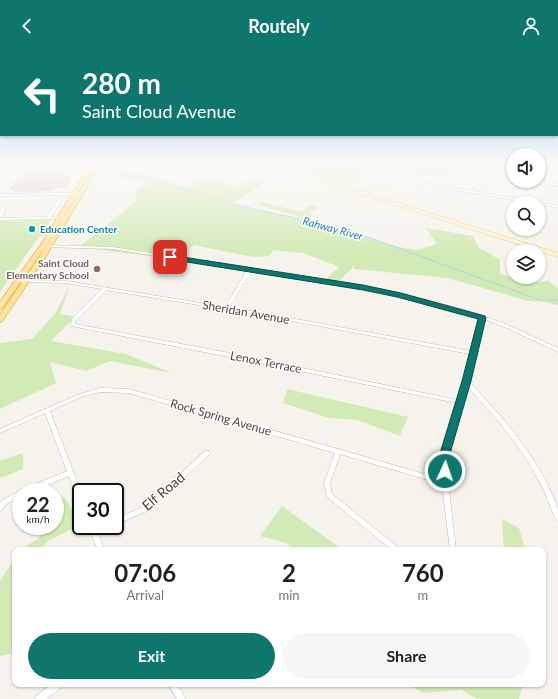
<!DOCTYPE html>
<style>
:root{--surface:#fff;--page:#f6f6f6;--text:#222;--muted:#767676;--accent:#0f766e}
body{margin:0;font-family:Lato,sans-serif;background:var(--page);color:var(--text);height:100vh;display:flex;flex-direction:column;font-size:15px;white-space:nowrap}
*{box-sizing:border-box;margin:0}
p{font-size:13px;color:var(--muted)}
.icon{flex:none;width:22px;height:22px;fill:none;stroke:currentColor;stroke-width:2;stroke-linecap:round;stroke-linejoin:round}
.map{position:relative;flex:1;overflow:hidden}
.drawer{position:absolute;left:12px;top:495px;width:534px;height:140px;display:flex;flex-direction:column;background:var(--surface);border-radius:8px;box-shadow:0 1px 3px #0004}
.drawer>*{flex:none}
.top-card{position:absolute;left:0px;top:0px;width:558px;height:84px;box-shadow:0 1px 3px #0004;background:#0f766e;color:#fff;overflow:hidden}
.fabs{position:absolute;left:506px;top:96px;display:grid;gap:8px}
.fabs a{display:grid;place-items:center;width:40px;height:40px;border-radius:50%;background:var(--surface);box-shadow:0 1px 3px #0004;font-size:20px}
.speed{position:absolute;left:12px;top:431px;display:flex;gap:8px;font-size:20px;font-weight:700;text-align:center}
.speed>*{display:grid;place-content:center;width:52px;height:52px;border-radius:50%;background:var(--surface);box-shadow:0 1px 3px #0004;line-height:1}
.speed small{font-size:10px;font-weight:400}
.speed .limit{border:2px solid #111;border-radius:6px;background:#fff;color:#111}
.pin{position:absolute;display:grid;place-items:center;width:34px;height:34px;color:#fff;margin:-17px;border-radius:8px;box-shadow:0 2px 6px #0006}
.me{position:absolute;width:44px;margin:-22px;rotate:3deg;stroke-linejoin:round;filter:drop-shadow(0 0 3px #0008)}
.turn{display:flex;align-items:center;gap:14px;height:84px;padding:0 16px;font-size:18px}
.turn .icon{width:52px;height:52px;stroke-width:2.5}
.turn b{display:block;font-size:28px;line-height:34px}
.eta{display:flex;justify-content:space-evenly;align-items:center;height:68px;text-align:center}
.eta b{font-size:24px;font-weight:700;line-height:28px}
.button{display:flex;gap:8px;margin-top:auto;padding:8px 16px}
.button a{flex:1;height:46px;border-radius:24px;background:var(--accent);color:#fff;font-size:16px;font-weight:700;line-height:46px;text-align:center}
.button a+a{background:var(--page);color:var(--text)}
header{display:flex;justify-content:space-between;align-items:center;height:52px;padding:0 16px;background:var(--accent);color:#fff;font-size:18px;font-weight:700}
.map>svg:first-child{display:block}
</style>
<header><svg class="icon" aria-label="back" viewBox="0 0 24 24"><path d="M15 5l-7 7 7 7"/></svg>Routely<svg class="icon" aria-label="person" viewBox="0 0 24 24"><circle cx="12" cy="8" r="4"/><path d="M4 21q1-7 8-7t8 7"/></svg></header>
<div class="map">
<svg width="558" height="647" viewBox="0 0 558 647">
<rect width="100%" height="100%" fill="#f6f3ec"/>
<path fill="#d2eab5" d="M0,113H86L84,116L1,118Z
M105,113H111L140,120L184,134L210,127L238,134L250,127L264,131L232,152L352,179L377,189L399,195L417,198L437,192L426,176L473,184L478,195L500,208V221C515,228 532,232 548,229L558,236V253L546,250L528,249L448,226L354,217L355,213L338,230L325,228L339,215L304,201L273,198L268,204L253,205L194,193L172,207L79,195L136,149V138L149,130L126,127L104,115Z
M277,113H453L448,124L445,127L429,124L375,120L342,131Z
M263,150L301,160L310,153L319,155L310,162L314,164L308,167L258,153Z
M51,167L47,173L49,175L43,184L38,186L0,240V169Z
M69,235L60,262L75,265L51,289L126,302L172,321L110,309L86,319L50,310L56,331L0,357V291L32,287L55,262Z
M287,337L408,365L400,384L358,368L329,366L283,351Z
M23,401V417L0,426V409Z
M64,445L81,472L48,489L41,498H20L37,487L49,474H55V449Z
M282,454L343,498H295L286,491L260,484Z
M502,467L519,476L525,498H504Z
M15,506V601L0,604V529Z
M408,632H523L519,647H477L461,638L423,641Z"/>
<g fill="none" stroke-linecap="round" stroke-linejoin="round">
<path stroke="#a9d4f2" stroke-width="1" d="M105,113L127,126L149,128L172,133L232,152L346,177L540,248H558"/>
</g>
<path fill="#d8cfc1" d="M21,121H66L65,123L68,122L67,124H72L69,128H71L66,136H56L53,139L12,140L14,138H9Z"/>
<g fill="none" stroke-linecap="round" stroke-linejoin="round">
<defs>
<path id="minor" d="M226,113H230L186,136L184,135Z
M377,113H380L376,120L340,135L338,134L374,118Z
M483,113H485L482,119L513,125V127L481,121L479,124L483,136V141L539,150L558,154V156L539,152V151H532L406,130L399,131L364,142L361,141L398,129L406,128L480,140L481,136L477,124Z
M549,113H558V115Z
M96,117V118L95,119L0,120V118Z
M533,129H539L558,132V134Z
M64,141H81L83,142L81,143H65L51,165L68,164H69V166L0,168V166L47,165L62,143L0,144V142Z
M0,153L5,157L2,164L0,165V160L1,157L0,156Z
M46,193L112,195L363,234L423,247L469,259L503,271L558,296V300L509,277L484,267L469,329C498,361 529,394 548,434C551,441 556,449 558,457C558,460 558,465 558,469L556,468C550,455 546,441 539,429C520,393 494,363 467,334L449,398L448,430L456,498H450L442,432L340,402L330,431L332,442L399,496L400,498H392L327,445L324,431L335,401L129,341L100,340L81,345L50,359L81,440V450L79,449L78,447L69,424L31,440H21V444L5,453L2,458L0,459V450L1,449L19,439L67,419L45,361L0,381V377L77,343L100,336L129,337L442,427L443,398L457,351L235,306L71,274V273L72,267L102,237L66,231L19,230H18V228L66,229L225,255L247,218L112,197L47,195L45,194ZM251,219L363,236L437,253L480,266L471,299L229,255ZM106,238L249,261L470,302L458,348L235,302L75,272L76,268Z
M205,399H209L210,401L209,403L149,458L115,473V467L145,454Z
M89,474H95L96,475L98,474H109L108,476L98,480L104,498H98L91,481L90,479V478Z
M52,632H63L62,635L46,647H35L36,644Z
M168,632H177L186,647H177Z"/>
<path id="secondary" d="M263,113H270L340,133L558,201V205L338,135Z"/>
<path id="primary" d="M96,113H100L46,204L2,269L0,270V263L40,204Z
M88,116L92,117L46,194L2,256L0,257V250L40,194Z"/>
</defs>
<use href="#minor" stroke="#c2bbae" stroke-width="1"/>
<use href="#secondary" stroke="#d6c79b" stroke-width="1"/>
<use href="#primary" stroke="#e6c16a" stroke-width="2"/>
<use href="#minor" fill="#fff" fill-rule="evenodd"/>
<use href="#secondary" fill="#fff3cd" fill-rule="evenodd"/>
<use href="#primary" fill="#ffe39c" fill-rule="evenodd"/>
</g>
<linearGradient id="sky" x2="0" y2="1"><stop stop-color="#8fc1ec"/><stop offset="0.55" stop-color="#fbfaf6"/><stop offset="1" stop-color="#fbfaf6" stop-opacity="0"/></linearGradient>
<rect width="558" height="204" fill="url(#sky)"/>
<path fill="#0f766e" stroke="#0a4d48" d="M170,203L363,233L401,241L485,264L486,266L471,329L451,398L450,419L449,422L445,424L441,422L439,419L441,398L462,329L478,267L397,245L363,238L168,207V204Z"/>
<circle fill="#0f9aa8" stroke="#fff" stroke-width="1.5" cx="32" cy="177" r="4"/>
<circle fill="#8d6e63" stroke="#fff" stroke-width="1.5" cx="97" cy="217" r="4"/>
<g text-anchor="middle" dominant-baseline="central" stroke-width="3" stroke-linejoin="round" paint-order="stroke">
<g font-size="10" font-weight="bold" fill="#0d838f" stroke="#fff" text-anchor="start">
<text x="40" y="177">Education Center</text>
</g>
<g font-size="10" font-weight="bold" fill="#785e54" stroke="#fff" text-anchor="end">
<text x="89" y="211">Saint Cloud<tspan x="89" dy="12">Elementary School</tspan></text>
</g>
<g font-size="11" font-style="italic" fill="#2e7ab2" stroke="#fff">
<text transform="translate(333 176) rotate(15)">Rahway River</text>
</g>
<g font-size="12" fill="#4b4439" stroke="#fff">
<text transform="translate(246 260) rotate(10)">Sheridan Avenue</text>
<text transform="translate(266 310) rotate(11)">Lenox Terrace</text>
<text transform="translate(221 365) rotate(16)">Rock Spring Avenue</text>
</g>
<g font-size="14" fill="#4b4439" stroke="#fff">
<text transform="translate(163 439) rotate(-40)">Elf Road</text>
</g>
</g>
</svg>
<div class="fabs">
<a><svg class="icon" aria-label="sound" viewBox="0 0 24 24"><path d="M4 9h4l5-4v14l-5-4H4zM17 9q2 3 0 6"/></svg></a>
<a><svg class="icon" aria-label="search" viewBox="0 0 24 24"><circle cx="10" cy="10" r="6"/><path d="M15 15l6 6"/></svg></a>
<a><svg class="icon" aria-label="layers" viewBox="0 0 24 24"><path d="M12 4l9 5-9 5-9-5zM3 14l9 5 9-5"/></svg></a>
</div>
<div class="speed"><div>22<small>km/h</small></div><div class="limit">30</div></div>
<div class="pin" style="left:170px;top:205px;background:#d93025"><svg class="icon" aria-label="arrive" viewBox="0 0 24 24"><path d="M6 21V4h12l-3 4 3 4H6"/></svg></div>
<svg class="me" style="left:445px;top:419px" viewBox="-20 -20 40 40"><circle r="17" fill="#0f766e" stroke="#fff" stroke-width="3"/><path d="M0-11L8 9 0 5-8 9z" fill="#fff"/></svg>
<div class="top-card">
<div class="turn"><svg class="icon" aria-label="left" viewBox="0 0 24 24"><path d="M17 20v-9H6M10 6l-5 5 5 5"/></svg><div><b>280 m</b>Saint Cloud Avenue</div></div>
</div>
<section class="drawer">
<div class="eta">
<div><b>07:06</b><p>Arrival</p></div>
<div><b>2</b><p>min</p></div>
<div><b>760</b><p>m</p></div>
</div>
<div class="button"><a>Exit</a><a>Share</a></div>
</section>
</div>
